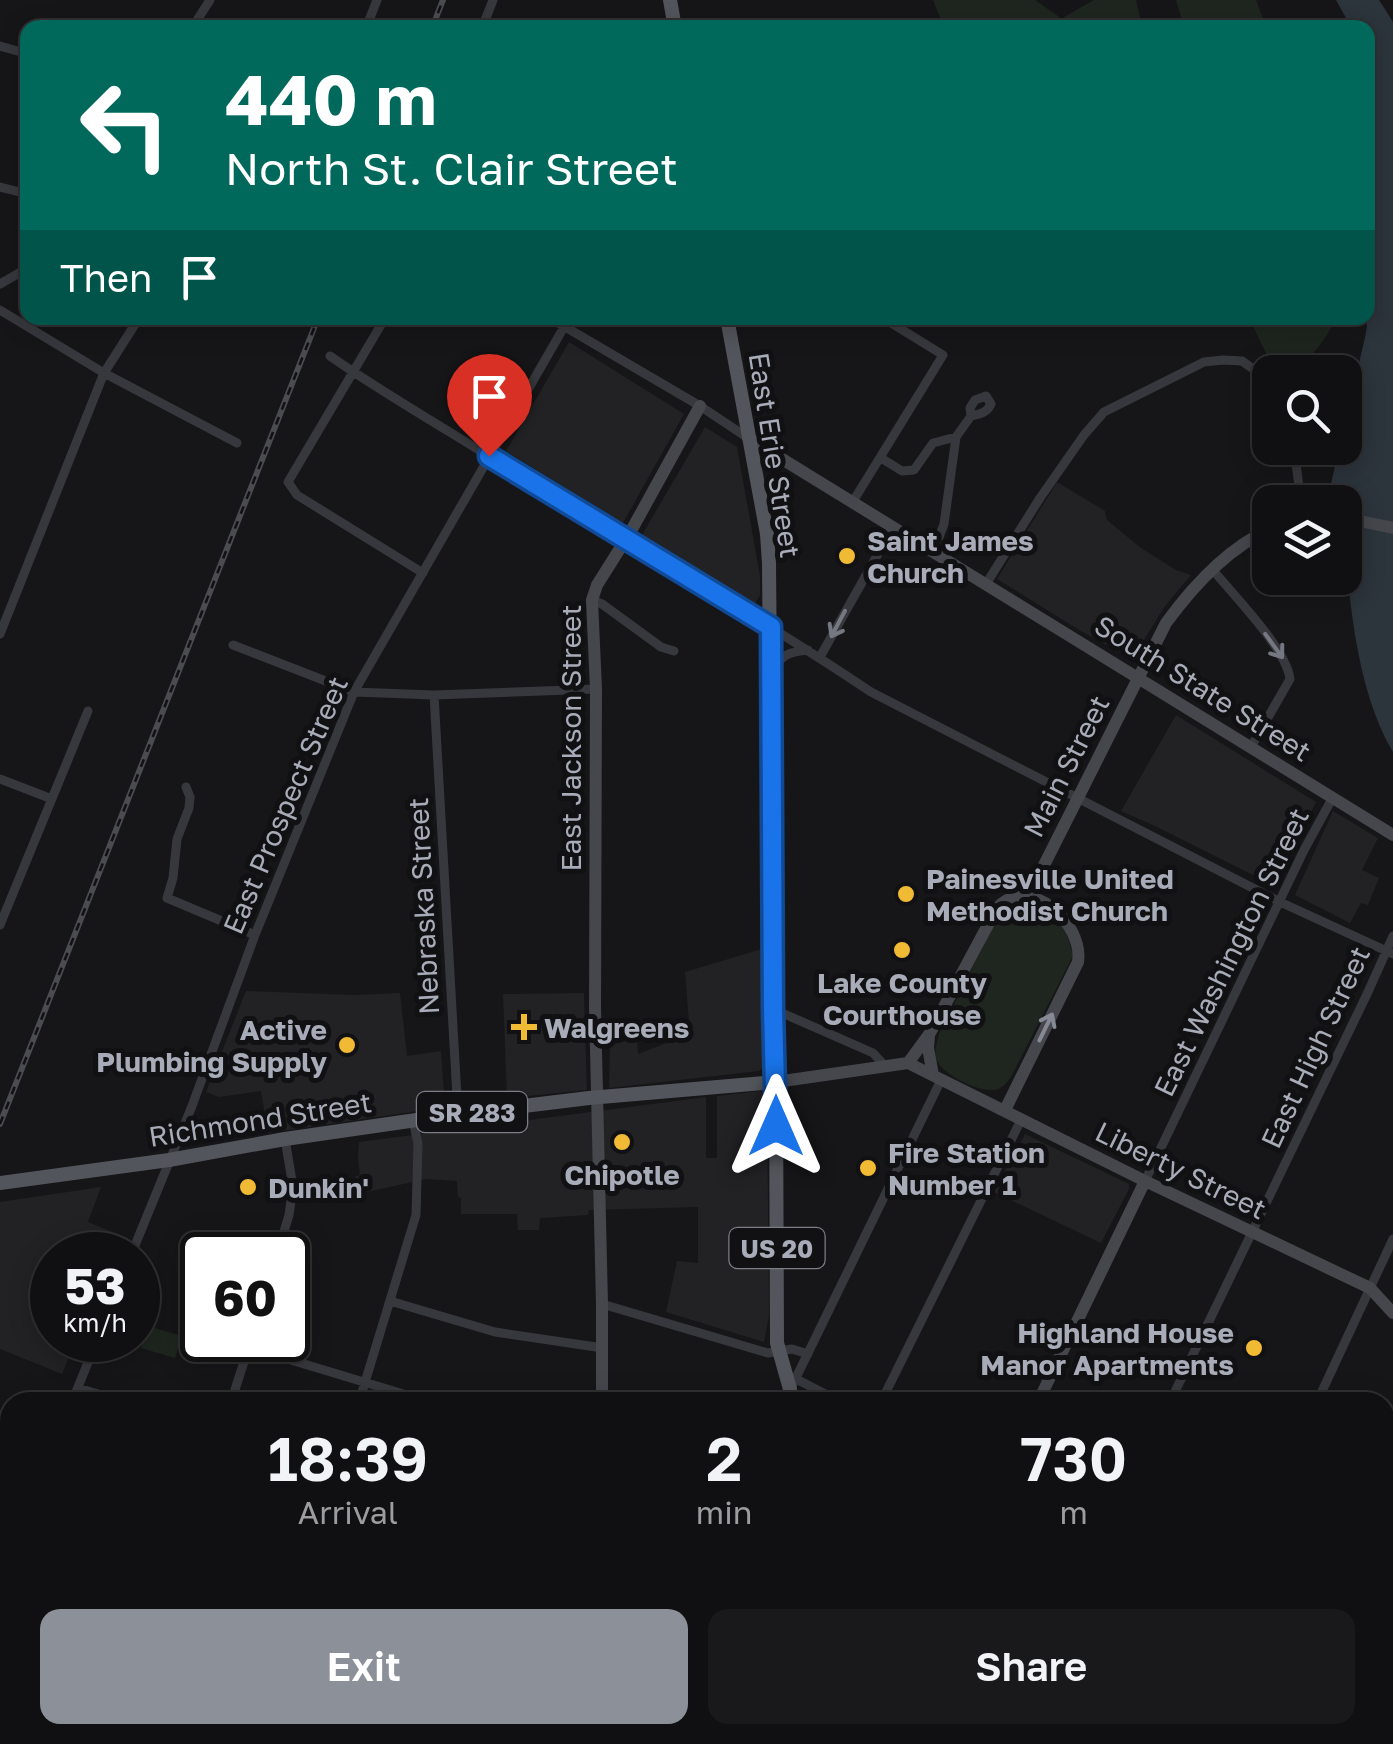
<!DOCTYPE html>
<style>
:root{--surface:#101012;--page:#19191b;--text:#f1f3f6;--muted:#9c9d9f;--line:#303032;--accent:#8c9099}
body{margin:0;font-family:"Golos Text",sans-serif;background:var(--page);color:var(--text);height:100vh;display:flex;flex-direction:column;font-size:38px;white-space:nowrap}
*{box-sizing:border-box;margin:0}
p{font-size:32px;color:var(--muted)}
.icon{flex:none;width:55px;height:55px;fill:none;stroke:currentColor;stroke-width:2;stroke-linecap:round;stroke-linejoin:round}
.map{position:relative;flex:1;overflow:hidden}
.sheet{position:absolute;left:0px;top:1392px;width:1395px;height:352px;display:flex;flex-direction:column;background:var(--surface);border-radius:30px 30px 0 0;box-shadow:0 5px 25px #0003,0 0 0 2px var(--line)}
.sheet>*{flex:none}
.guide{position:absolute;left:20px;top:20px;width:1355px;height:305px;border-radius:20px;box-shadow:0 5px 25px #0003,0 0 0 2px var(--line);background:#00695c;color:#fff;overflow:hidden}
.controls{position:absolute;left:1252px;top:355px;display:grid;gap:20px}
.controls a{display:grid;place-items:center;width:110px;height:110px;border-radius:20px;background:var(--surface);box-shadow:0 5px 25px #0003,0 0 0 2px var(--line);font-size:50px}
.speed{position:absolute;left:30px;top:1232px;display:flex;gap:20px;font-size:50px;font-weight:700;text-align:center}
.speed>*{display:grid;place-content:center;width:130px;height:130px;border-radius:50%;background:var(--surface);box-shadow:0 5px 25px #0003,0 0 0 2px var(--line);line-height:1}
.speed small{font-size:25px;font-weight:400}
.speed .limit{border:5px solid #111;border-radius:15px;background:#fff;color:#111}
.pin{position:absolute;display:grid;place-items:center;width:85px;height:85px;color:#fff;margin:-102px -42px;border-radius:50% 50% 50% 0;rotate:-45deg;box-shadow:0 0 10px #0007}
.pin .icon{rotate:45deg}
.me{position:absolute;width:110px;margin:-55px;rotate:0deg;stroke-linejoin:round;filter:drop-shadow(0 0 8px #0008)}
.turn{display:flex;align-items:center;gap:35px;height:210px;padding:0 40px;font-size:45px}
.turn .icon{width:130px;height:130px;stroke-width:2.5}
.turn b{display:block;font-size:70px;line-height:85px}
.then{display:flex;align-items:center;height:95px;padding:0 40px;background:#0003;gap:20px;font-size:38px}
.eta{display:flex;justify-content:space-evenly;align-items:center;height:170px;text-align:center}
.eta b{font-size:60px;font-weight:600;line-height:70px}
.cta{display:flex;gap:20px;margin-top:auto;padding:20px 40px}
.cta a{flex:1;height:115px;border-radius:20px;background:var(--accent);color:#fff;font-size:40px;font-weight:600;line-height:115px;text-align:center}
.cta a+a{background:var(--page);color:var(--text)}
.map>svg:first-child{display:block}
</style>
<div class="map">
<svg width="1393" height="1744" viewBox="0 0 1393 1744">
<rect width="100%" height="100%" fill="#161618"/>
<path fill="#222225" d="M569,342L684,414L623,523L506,451Z
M705,427L737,447L760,576V595L755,604L642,535Z
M1057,482L1105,511L1107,520L1141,548L1176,570L1191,575L1165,606L1132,659L1079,630L997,579Z
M1176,715L1316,802L1275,886L1155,826L1121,811Z
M1333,811L1378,838L1362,870L1379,878L1368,905L1361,903L1350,923L1295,895Z
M765,948L766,1065L763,1068L759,1071L609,1088L610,1044L637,1039L638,1054L690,1034L685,972Z
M246,991L354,995L400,993L407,1056L441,1051L445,1107L268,1133L261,1091L219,1097L206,1092Z
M584,993L587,1090L507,1098L503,994Z
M760,1091L767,1098L769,1316L764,1342L666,1312L677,1261L698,1263V1207L589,1210L588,1215L540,1218L539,1230H518L517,1214H461V1198L458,1197L457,1181L426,1179L358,1194L355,1177L360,1175L358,1158L359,1142L706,1097V1158H717V1096Z
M1025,1134L1129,1184V1189L1101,1243L994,1192Z
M101,1187L88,1222L128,1238L121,1255H52V1340H76L62,1374L0,1349V1202Z"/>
<path fill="#1e261f" d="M933,0H1035L1058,16L1067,27H944Z
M1094,0H1136L1142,27H1070L1064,17Z
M1176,0H1256L1263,19L1240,27H1184Z
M1249,318H1336C1326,341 1302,373 1275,372Z
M1031,908C1059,917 1067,927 1073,956L1011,1077C1008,1081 1004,1086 1000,1088C985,1097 941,1074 936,1059C934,1050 937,1042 939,1034L994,925C1003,914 1017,909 1031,908Z
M148,1326L182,1336L175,1358L141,1348Z
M972,1735H1045L1072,1744H999Z"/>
<path fill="#2c343c" d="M1336,0H1379L1393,22V752C1354,687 1345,577 1345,502H1337L1331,484L1339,448H1345V424L1366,333L1369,305L1368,215L1373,70L1368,59V28L1351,27Z"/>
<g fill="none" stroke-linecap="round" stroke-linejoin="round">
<path stroke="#37383d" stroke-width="9" d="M192,28L210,0
M366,28L377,0
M482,28L493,0
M0,46L28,54
M0,187L28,194
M0,284L28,268
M0,310L104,373L237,443
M267,318L274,322
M385,318L288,482L297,495L423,573
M550,318L700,406L748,438
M330,356C370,384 412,409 453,434C592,521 735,601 871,692L1280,902L1393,954
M1294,448L1301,502
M881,458L902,471L914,470L933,443L956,437
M852,503L943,355L883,318
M933,553L944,524L956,437L971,416L970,408L975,400L986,396L991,404C987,413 980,414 971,416
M1213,570C1234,596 1286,648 1290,679L1251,747
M986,584L1040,498L1084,435L1104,412L1204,362L1223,360L1242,361L1270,381
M592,600L602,604L661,647L674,651
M0,634L104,373L139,318
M233,645L354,692L434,695L596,689
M820,657L892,529
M773,670C782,654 790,652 808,650
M434,695L458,1114
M0,779L52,799
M186,787L190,797L189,808L177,839L173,878L167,898L255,935
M0,925L88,711
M773,1009L873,1053L885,1066
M1145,1181L1304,850L1333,797
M131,1255L192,1106L255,935L354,692L564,327
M277,1255L289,1215L293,1187L285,1139
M390,1301L495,1332L603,1348
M602,1304L768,1353L792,1349L808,1354
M238,1344L430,1402
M796,1379L841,1402
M78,1388L125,1402
M791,1388L941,1080
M72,1402L97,1340
M231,1402L251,1340
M359,1402L416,1215L418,1144L413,1120
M881,1402L1021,1120
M1170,1402L1368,992L1393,936
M1317,1402L1393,1239
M1385,1520L1393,1535
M885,1735L892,1744
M49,1744L50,1735
M1159,1744L1163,1735
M1307,1744L1310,1735"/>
<path stroke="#45474d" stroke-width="12" d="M748,438C962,571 1179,702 1393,835
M1345,518L1393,528
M1028,897L1166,623C1193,586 1228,548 1270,529
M929,1036L928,1048L933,1075
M908,1063L930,1033L997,908C1029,874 1084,923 1078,962L1005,1110
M776,1082L908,1063L1145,1181L1370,1288L1393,1313
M602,1402V1304L595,1008L596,689L592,600L597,585L631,531L700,406
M1038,1402L1145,1181
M521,1744L523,1735
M869,1744L874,1735"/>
<path stroke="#53555c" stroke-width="14" d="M670,0L675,28
M727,318L767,534L769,563L773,1009L776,1082L777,1343L790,1389L788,1402
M0,1183L169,1160L285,1139L458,1114L589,1098L776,1082
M723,1744L725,1735"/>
<defs>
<path id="rail" d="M432,28L443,0
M0,1124L318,318"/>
</defs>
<use href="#rail" stroke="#4a4c52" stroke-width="6"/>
<use href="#rail" stroke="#111113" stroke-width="2.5" stroke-dasharray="8" stroke-linecap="butt"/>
</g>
<defs><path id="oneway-shaft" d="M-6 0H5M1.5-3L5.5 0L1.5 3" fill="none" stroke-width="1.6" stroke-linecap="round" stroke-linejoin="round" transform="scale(2.5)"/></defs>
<g stroke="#757881">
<use href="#oneway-shaft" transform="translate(838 624) rotate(118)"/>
<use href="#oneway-shaft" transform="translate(1274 646) rotate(54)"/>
</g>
<use stroke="#858993" href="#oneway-shaft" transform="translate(1046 1027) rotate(-64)"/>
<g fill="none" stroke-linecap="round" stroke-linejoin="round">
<defs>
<path id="route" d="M489,456L771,627L773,1010L776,1126"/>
</defs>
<use href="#route" stroke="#114b97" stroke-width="25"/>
<use href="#route" stroke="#1a73e8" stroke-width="18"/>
</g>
<g fill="#f1ba35" stroke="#111113" stroke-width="4">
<circle cx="847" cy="556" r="10"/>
<circle cx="906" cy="894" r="10"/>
<circle cx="902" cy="950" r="10"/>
<path d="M519 1012h10v10h10v10h-10v10h-10v-10h-10v-10h10z"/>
<circle cx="347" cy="1045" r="10"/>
<circle cx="622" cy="1142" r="10"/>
<circle cx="868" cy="1168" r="10"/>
<circle cx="248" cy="1187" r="10"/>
<circle cx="1254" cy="1348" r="10"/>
</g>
<g text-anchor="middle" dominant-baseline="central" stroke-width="10" stroke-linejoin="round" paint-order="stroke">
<g fill="#111113" stroke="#7b7e86" stroke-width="2.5">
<rect x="417" y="1092" width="110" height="40" rx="8"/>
<rect x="729.5" y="1228" width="95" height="40" rx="8"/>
</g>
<g font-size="25" font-weight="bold" fill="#a8acb8">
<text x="472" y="1112">SR 283</text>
<text x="777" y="1248">US 20</text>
</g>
<g font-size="28" fill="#a8acb8" stroke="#111113">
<text transform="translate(775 455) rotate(81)">East Erie Street</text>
<text transform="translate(1203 688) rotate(32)">South State Street</text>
<text transform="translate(570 738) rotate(-90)">East Jackson Street</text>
<text transform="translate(1066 766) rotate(-63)">Main Street</text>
<text transform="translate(285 805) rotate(-67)">East Prospect Street</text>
<text transform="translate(423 906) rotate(-93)">Nebraska Street</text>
<text transform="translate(1231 952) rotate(-64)">East Washington Street</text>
<text transform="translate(1315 1047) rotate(-65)">East High Street</text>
<text transform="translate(260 1119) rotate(-9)">Richmond Street</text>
<text transform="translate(1181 1170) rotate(26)">Liberty Street</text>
</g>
<g font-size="28" font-weight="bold" fill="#a8acb8" stroke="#111113" text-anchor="start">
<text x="867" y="540">Saint James<tspan x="867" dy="32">Church</tspan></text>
<text x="926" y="878">Painesville United<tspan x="926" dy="32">Methodist Church</tspan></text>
<text x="902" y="982" text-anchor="middle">Lake County<tspan x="902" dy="32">Courthouse</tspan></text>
<text x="544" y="1027">Walgreens</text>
<text x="327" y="1029" text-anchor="end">Active<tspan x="327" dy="32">Plumbing Supply</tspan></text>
<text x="888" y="1152">Fire Station<tspan x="888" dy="32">Number 1</tspan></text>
<text x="622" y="1174" text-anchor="middle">Chipotle</text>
<text x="268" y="1187">Dunkin'</text>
<text x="1234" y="1332" text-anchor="end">Highland House<tspan x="1234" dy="32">Manor Apartments</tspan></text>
</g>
</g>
</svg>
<div class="controls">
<a><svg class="icon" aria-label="search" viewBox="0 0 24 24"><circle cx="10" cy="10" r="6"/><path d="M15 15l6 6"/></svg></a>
<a><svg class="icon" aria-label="layers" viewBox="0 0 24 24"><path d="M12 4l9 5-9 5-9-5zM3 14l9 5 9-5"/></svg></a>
</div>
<div class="speed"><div>53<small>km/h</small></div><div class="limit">60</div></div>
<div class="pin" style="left:489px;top:456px;background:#d93025"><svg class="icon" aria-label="arrive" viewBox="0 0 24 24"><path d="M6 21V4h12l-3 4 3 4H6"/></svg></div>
<svg class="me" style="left:776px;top:1126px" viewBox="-20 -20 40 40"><path d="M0-17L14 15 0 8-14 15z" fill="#1a73e8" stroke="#fff" stroke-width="4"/></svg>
<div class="guide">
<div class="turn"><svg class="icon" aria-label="left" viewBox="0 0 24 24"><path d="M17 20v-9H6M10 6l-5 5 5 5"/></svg><div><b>440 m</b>North St. Clair Street</div></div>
<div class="then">Then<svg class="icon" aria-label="arrive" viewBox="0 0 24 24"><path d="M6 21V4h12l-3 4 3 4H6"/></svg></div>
</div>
<section class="sheet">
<div class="eta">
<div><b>18:39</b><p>Arrival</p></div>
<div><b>2</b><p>min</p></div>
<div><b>730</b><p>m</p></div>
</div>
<div class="cta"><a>Exit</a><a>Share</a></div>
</section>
</div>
